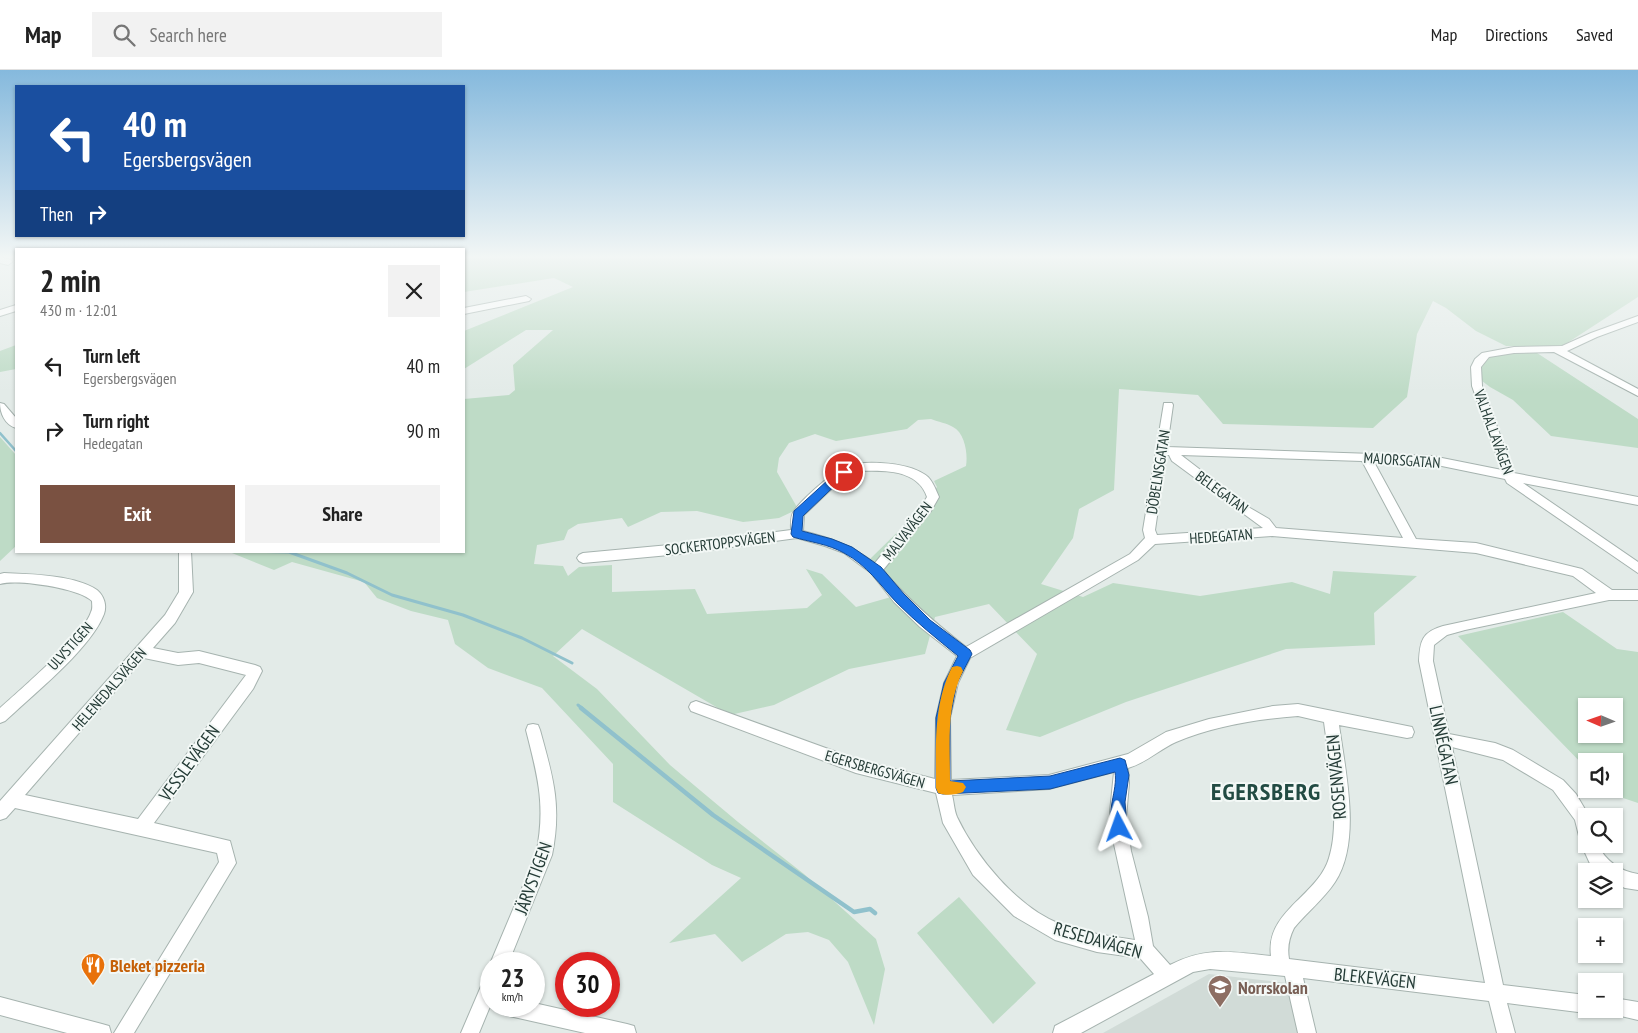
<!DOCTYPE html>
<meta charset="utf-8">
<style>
:root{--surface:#fff;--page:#f2f2f2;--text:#222;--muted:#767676;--line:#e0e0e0;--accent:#7a5141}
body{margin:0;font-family:"PT Sans Narrow",sans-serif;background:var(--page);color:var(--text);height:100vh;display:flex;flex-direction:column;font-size:19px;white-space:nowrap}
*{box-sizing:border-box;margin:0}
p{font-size:16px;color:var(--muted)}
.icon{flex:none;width:28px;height:28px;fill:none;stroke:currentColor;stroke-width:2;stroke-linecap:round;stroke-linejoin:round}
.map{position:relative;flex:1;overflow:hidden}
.side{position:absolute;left:15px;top:178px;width:450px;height:305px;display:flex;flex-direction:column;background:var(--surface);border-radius:0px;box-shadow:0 1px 4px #0004}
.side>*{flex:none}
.top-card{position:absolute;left:15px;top:15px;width:450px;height:152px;border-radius:0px;box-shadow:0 1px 4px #0004;background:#1a4fa0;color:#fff;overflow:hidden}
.needle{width:32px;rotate:272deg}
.tools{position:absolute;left:1578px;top:628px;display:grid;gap:10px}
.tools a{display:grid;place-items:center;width:45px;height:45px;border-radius:0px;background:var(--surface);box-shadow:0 1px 4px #0004;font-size:25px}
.speed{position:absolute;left:480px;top:882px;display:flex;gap:10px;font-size:25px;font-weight:700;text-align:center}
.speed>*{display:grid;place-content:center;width:65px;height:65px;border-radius:50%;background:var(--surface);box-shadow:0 1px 4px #0004;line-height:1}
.speed small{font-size:12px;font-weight:400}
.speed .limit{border:8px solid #d22;background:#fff;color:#111}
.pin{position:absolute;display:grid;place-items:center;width:42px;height:42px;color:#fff;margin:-21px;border:2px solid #fff;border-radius:50%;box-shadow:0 1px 5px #0007}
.me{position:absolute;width:55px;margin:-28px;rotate:356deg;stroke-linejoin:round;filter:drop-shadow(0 0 4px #0008)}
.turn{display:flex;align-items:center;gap:18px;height:105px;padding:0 25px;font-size:22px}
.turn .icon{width:65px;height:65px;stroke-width:2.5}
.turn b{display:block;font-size:35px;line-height:42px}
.then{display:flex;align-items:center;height:48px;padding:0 25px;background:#0003;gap:10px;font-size:19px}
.round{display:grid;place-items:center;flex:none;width:52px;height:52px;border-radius:0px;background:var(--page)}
.overview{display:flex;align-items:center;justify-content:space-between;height:85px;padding:0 25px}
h1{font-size:30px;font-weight:600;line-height:38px}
.button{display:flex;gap:10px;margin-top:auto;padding:10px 25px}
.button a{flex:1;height:58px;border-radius:0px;background:var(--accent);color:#fff;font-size:20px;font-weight:600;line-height:58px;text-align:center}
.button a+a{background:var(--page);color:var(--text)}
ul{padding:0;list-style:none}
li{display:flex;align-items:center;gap:15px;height:65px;padding:0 25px}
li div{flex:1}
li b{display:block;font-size:19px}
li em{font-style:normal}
header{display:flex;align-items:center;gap:30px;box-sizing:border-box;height:70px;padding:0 25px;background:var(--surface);border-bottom:1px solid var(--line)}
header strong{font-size:24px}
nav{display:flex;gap:28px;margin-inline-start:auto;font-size:18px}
.search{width:350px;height:45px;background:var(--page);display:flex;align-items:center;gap:12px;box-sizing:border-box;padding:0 18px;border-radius:0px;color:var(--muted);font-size:19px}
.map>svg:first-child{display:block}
</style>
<header>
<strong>Map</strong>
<div class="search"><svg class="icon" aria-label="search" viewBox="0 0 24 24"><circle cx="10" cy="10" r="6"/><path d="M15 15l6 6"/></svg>Search here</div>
<nav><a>Map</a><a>Directions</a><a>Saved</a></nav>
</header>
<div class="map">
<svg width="1638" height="963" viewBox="0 0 1638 963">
<rect width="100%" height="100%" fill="#e3ebe8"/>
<path fill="#d1dbd7" d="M1209,904L1287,913L1298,963H1103Z"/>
<path fill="#bedbc6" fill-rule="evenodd" d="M464,187H1638V227L1561,277L1506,276L1476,261L1446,238L1433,231L1417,264L1407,327L1373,358L1223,354L1198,325L1119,319L1114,420L1079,439L1073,468L1041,514L1083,527L1113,513L1200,526L1292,512L1330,524L1333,501L1417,506L1374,543L1375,575L1286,579L1126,632L1040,667L1006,660L1037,584L989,534L935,547L925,584L849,599L774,635L730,645L582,559L553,586L597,619L670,695L738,752L804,804L876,869L885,899L874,955L848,892L829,870L808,862L786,864L742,892L715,864L669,873L741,808L712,795L613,732V694L542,618L488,598L455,574L448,550L411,541L377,528L364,512L292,492L274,500L227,481H464V329L509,325L515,320L513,295L553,260H526L464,299V261L573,217L554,208L464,222ZM931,349C938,352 947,353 953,357C965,363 968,384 966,396L934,411L937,417L921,439L871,488L870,503L891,527L856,537L822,504L806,499L822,525L807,538L707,544L695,519L612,522V495L579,497L568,506L563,496L534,494L537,475L564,470L568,460L578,454L622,448L628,457L661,442L697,441L743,452L779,448L798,439L777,402L779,388L789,373L815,364L836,371L907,359L918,350Z
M16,275V299L0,302V281Z
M1534,281L1638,349V378L1551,366L1513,330L1490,317L1482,311C1475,278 1513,283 1534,281Z
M0,367L16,385V476L0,491Z
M1563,542L1617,579L1638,582V733L1614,725L1607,719H1614V691H1586V698L1458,566ZM1614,636V664H1586V636Z
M959,827L1036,913L993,954L917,863Z"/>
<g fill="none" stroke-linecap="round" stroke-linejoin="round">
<path stroke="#90c1cc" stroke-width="2.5" d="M0,363L16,381"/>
<path stroke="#90c1cc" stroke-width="3" d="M249,481L289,482L347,503L392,525L463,545L522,568L572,593
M578,635L583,639"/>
<path stroke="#90c1cc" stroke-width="4.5" d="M581,638L713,745L854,842L870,839L875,843"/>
<defs>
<path id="street" d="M0,187L11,190L12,192L8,195L0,193Z
M526,226L531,229L529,231L464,244V238Z
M16,235V241L0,246V240Z
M1638,246V252L1597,267L1567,281L1638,319V326L1554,282L1514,283L1489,287L1481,297L1482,316L1514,403L1638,427V435L1523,413L1638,492V503L1507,413L1505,409L1432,394L1374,392L1416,469L1476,473L1582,499L1612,520H1638V530H1609L1465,560L1447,565L1434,575L1433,591L1449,664L1495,673L1513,680L1563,710L1576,724L1589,746H1586V774H1597C1606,791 1619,801 1638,804V820L1625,818L1614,813V801H1597L1592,798L1581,774L1575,750L1553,720L1503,690L1452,677L1503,915L1586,925V939H1593L1586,943L1507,933L1515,963H1497L1489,931L1303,908L1316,963H1298L1285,906L1210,899L1193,902L1081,963H1053L1055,956L1154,904L1140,888L1097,882L1055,870L1014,846L973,805L943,753L936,723L856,703L691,641L689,637L691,633L696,631L856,689L935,709L936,648L944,613L957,586L920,557L894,532L871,503L844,483L825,476L797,468L680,484L583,493L579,491L577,488L579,485L583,483L680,474L791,460C791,455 790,446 794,441C801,430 834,401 846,396C866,390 911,392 928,407C933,412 936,420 939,427L931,441L883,500C908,530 935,553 966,577L1130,484L1145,468L1143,460L1164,333H1172L1173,335L1167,377L1432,386L1502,400L1472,316L1471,297L1475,289L1482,283L1514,277L1562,276L1591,263ZM1166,385H1169L1172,391L1263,458L1157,465L1155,460ZM1181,385L1362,391L1403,468L1276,458L1269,449L1250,438ZM859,401C883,400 918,399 927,427L922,435L875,493C848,474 834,469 803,461L804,445L841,410L847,405ZM1272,466L1476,483L1573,506L1596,523L1443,556C1422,562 1420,571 1419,591L1485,913L1289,889C1287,877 1289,868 1294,858C1307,842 1324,829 1335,812C1362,771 1345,700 1339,655L1407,668L1412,667L1414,662L1412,657L1298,634L1273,636L1209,649L1166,662L1128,684L1049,705L951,710L950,648L958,613L970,588L1138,490L1155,474ZM1298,646L1324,652C1329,690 1341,751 1329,788C1318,826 1265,841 1271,886C1231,882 1207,876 1170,895L1153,876L1148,847L1131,781L1126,748L1129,713L1128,698C1146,693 1160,679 1176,672C1214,656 1258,649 1298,646ZM1114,702L1110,742L1112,765L1135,870C1110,866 1084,863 1060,854C1017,837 976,787 957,747C954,740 954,732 952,725L1049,719Z
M0,333L4,334L16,348V358C5,355 0,343 0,333Z
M179,481H191L193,522L175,553L153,578L178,583L199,581L255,595L260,597L262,601L253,619L154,753L230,771L236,793L134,963H114L219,792L217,783L15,738L6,748L0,750V731L165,545L179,522ZM144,588L178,595L199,593L246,605L138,749L25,725Z
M4,503C29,504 76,505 97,520C104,526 107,535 104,544C92,576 41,618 15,642L5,651L0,653V638C20,620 84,565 91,542C93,539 92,534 92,531C78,518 18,509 0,514V504Z
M533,654L538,655L540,660C553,707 562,736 552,785L508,894H491V897L490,894L536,785C546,736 538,707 526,660L528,655Z
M491,904V934L479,963H461L485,907Z
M0,927L102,954L109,956L111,963H67L0,945Z
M1614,928L1638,932V950L1608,943L1606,939H1614Z
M534,933L627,954L634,956L636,963H585L505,945L499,942L496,936H534Z"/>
</defs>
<use href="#street" stroke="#a6b3af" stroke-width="2"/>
<use href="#street" fill="#fff" fill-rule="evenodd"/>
</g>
<linearGradient id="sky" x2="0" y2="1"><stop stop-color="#85b9dd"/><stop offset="0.58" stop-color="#f2f6f5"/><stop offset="1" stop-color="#f2f6f5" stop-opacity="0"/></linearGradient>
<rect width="1638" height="322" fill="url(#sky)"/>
<path fill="#1a73e8" stroke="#114b97" d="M844,398L847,399L849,402L847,404L803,446L802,461L832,469L852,477L881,497L904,524L930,550L970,580L972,584L957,613L950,648V711L1050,706L1120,688L1125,690L1129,705L1125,732L1127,757L1125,762L1119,764L1114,762C1105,741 1118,721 1115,702L1050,719L943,724L938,723L936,718V648L944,613L958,586C937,569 916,552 897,533C879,514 868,496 844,483C828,474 810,472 793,467L791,464L794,441L840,399Z"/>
<path fill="#f59e0b" d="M957,596L961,597L963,601C946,635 950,674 950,711L963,713L966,717L963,722C956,725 945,726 938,723L936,718C936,676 933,635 952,597Z"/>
<defs>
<symbol id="restaurant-pin" viewBox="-11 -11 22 30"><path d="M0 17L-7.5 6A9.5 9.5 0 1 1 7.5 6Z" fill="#e8710a" stroke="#f3f8f6"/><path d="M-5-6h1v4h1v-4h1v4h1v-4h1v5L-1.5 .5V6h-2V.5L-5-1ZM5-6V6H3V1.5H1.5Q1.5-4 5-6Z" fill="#fff"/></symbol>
<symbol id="school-pin" viewBox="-11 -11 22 30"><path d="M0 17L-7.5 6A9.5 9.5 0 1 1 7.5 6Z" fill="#8d6e63" stroke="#f3f8f6"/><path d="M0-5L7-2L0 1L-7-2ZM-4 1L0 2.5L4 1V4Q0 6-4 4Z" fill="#fff"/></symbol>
</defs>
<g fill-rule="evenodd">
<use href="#restaurant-pin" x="79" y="881" width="28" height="38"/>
<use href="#school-pin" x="1206" y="903" width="28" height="38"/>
</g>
<g text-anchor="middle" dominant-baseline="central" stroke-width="4" stroke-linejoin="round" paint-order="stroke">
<g font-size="15" fill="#243b36" stroke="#f3f8f6">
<text transform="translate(1494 362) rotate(70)">VALHALLAVÄGEN</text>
<text transform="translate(1402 390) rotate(4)">MAJORSGATAN</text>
<text transform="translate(1158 402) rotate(-81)">DÖBELNSGATAN</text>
<text transform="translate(1222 422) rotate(36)">BELEGATAN</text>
<text transform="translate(907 461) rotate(-52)">MALVAVÄGEN</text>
<text transform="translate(1221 466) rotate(-4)">HEDEGATAN</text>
<text transform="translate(720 473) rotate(-7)">SOCKERTOPPSVÄGEN</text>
<text transform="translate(70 576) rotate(-48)">ULVSTIGEN</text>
<text transform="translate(109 619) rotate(-49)">HELENEDALSVÄGEN</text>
<text transform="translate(875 699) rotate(16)">EGERSBERGSVÄGEN</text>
</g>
<g font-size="18" fill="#243b36" stroke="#f3f8f6">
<text transform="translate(1444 675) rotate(78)">LINNÉGATAN</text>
<text transform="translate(189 693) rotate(-54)">VESSLEVÄGEN</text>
<text transform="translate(1336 707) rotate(-95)">ROSENVÄGEN</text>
<text transform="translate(533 808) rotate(-70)">JÄRVSTIGEN</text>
<text transform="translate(1098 870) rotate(16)">RESEDAVÄGEN</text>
<text transform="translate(1375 908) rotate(6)">BLEKEVÄGEN</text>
</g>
<g font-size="18" font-weight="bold" fill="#c56008" stroke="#f3f8f6" text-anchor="start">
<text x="110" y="895">Bleket pizzeria</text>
</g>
<g font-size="18" font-weight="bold" fill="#785e54" stroke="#f3f8f6" text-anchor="start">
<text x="1238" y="917">Norrskolan</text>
</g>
<g font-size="24" font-weight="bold" letter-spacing="1" fill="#224b43" stroke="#f3f8f6">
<text x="1266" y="721">EGERSBERG</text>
</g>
</g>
</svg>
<div class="tools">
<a><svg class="needle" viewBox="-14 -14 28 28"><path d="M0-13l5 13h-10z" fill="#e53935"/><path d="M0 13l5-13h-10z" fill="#767676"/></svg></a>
<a><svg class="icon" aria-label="sound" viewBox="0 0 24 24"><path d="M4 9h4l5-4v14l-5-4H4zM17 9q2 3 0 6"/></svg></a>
<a><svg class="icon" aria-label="search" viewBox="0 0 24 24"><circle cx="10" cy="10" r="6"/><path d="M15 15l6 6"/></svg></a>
<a><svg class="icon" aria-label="layers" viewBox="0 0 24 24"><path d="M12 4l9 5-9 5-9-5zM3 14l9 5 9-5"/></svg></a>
<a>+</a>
<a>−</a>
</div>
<div class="speed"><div>23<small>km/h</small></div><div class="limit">30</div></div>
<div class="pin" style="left:844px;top:402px;background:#d93025"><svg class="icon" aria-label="arrive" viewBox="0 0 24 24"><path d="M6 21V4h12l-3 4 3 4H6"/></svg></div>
<svg class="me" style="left:1119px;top:757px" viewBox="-20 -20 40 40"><path d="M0-17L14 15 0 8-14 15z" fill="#1a73e8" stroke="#fff" stroke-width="4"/></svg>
<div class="top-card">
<div class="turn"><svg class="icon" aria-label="left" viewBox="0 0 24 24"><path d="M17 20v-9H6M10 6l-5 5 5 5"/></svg><div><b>40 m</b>Egersbergsvägen</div></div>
<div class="then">Then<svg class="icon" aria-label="right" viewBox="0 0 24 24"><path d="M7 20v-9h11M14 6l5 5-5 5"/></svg></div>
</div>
<section class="side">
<div class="overview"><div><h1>2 min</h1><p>430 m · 12:01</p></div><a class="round"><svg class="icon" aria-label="close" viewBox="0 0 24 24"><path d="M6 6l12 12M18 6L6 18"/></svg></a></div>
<ul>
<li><svg class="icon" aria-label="left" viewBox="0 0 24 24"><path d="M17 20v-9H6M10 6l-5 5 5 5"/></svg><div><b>Turn left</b><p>Egersbergsvägen</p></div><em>40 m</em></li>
<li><svg class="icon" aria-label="right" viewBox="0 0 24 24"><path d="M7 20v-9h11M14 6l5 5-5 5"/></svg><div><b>Turn right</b><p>Hedegatan</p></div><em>90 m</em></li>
</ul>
<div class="button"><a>Exit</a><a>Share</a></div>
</section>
</div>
